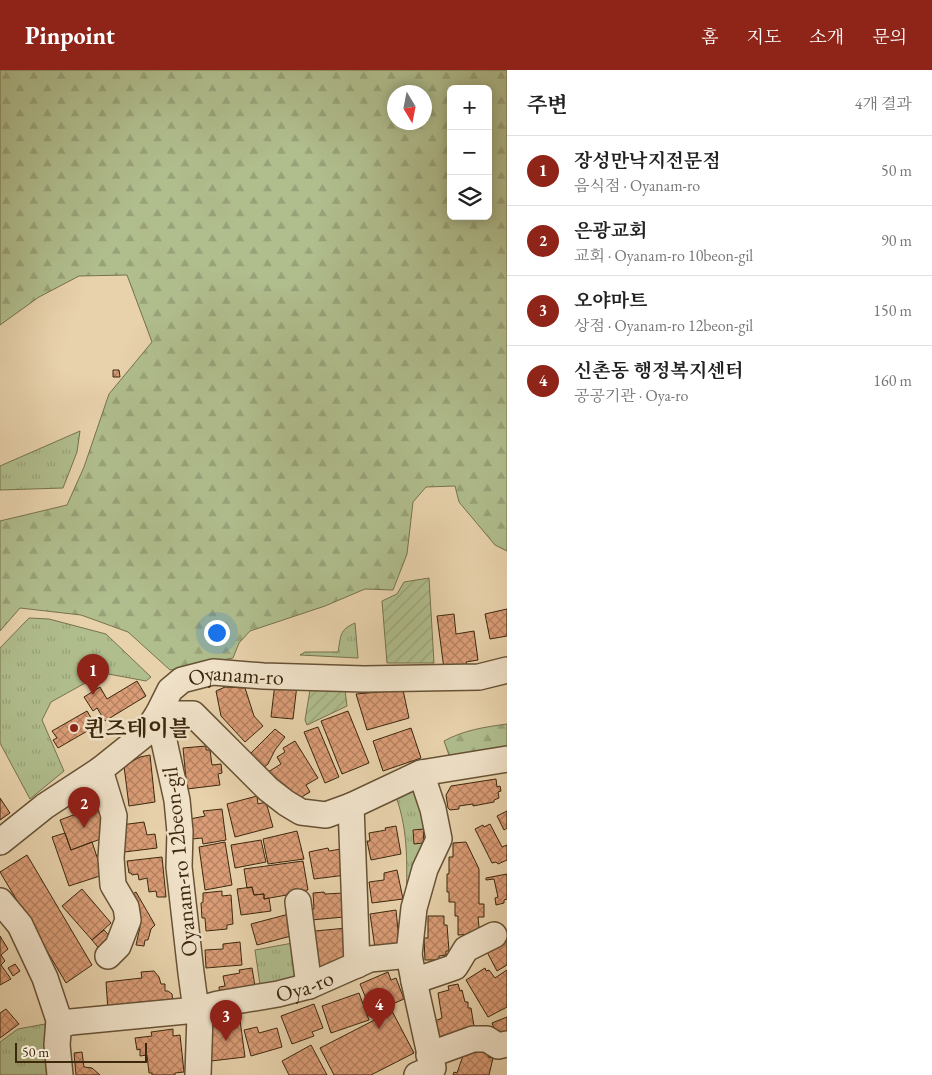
<!DOCTYPE html>
<html lang="ko">
<head>
<meta charset="utf-8">
<style>
	:root { --surface:#fff; --page:#f2f2f2; --text:#222; --muted:#767676; --line:#e0e0e0; --accent:#8f2418 }
	body { margin:0; font-family:"EB Garamond","Noto Serif KR",serif; background:var(--page); color:var(--text) }
	.controls { position:absolute; right:15px; top:15px; display:grid; overflow:hidden; border-radius:8px; box-shadow:0 2px 12px #0003 }
	.controls button { width:45px; height:45px; display:grid; place-items:center; padding:0; border:0; border-bottom:1px solid var(--line); background:var(--surface); color:var(--text); font:25px sans-serif }
	.compass { position:absolute; left:387px; top:15px; width:45px; height:45px; border-radius:50%; background:var(--surface); box-shadow:0 2px 12px #0003; rotate:170deg }
	.scale { position:absolute; left:15px; bottom:12px; width:132px; box-sizing:border-box; padding-left:5px; border:2px solid #3c280d; border-top:0; font-size:14px; line-height:18px; white-space:nowrap; color:#3c280d; -webkit-text-stroke:4px #f0e2c9; paint-order:stroke }
	.you { position:absolute; left:216px; top:562px; width:18px; height:18px; margin:-12px; border:4px solid #fff; border-radius:50%; background:#1a73e8; box-shadow:0 0 0 8px #1a73e833 }
	.badge { display:grid; place-items:center; width:32px; height:32px; border-radius:50%; background:var(--accent); color:#fff; font-size:16px; font-weight:700 }
	.pin { position:absolute; translate:-50% -41px; filter:drop-shadow(0 1px 2px #0008) }
	.pin::after { content:''; position:absolute; top:26px; width:18px; height:15px; background:inherit; clip-path:polygon(0 0,100% 0,50% 100%) }
	.list { margin:0; padding:0; list-style:none }
	h2 { display:flex; justify-content:space-between; align-items:center; height:65px; margin:0; padding:0 20px; font-size:21px }
	h2 small { font-size:16px; font-weight:400; color:var(--muted) }
	.list li { display:grid; grid-template-columns:32px 1fr auto; gap:15px; align-items:center; box-sizing:border-box; height:70px; padding:0 20px; border-top:1px solid var(--line) }
	.list b { display:block; font-size:19px; white-space:nowrap }
	.list p { margin:0; font-size:16px; white-space:nowrap; color:var(--muted) }
	.list em { font-size:16px; font-style:normal; color:var(--muted) }
	.icon { flex:none; width:28px; height:28px; fill:none; stroke:currentColor; stroke-width:2; stroke-linecap:round; stroke-linejoin:round }
	.map { position:relative; flex:none; width:507px; height:1005px; overflow:hidden }
	header { display:flex; align-items:center; gap:30px; box-sizing:border-box; height:70px; padding:0 25px; background:var(--accent); color:#fff }
	header strong { font-size:24px }
	nav { display:flex; gap:28px; margin-inline-start:auto; font-size:18px }
	main { display:flex }
	aside { flex:1; background:var(--surface) }
	.map>svg:first-child { display:block }
	.grass { fill:url(#grass-tufts); stroke:#76724d }
	.forest { fill:url(#forest-firs); stroke:#76724d; fill-rule:evenodd }
	.garden { fill:url(#garden-furrows); stroke:#76724d }
	.building { fill:url(#building-cross-hatch); stroke:#3c280d }
	.lines { fill:none; stroke-linecap:round; stroke-linejoin:round }
	.minor-casing { stroke:#675235; stroke-width:28 }
	.minor { stroke:#f0e2c9; stroke-width:25 }
	.poi-dot { fill:#8f2418; stroke:#f0e2c9; stroke-width:2 }
	.labels { text-anchor:middle; stroke-width:5; stroke-linejoin:round; paint-order:stroke }
	.street-label { font-size:22px; fill:#3c280d; stroke:#f0e2c9 }
	.poi-label { font-size:22px; font-weight:bold; fill:#3c280d; stroke:#f0e2c9; text-anchor:start }
</style>
</head>
<body>
<header>
<strong>Pinpoint</strong>
<nav><a>홈</a><a>지도</a><a>소개</a><a>문의</a></nav>
</header>
<main>
<div class="map">
<svg width="507" height="1005" viewBox="0 0 507 1005">
	<defs>
		<pattern id="grass-tufts" width="24" height="20" patternUnits="userSpaceOnUse" patternTransform="scale(1.25)"><rect width="24" height="20" fill="#b0bd8d"/><path d="M3 7l-1-3M5 7V3M7 7l1-3M15 17l-1-3M17 17v-4M19 17l1-3" fill="none" stroke="#98a278"/></pattern>
		<pattern id="forest-firs" width="22" height="20" patternUnits="userSpaceOnUse" patternTransform="scale(1.25)"><rect width="22" height="20" fill="#b0bd8d"/><path d="M5 1l3.5 6h-7zM16 11l3.5 6h-7z" fill="#98a278"/></pattern>
		<pattern id="garden-furrows" width="10" height="10" patternUnits="userSpaceOnUse" patternTransform="scale(1.25)"><rect width="10" height="10" fill="#b0bd8d"/><path d="M-1 1l2-2M0 10L10 0M9 11l2-2" fill="none" stroke="#98a278"/></pattern>
		<pattern id="building-cross-hatch" width="8" height="8" patternUnits="userSpaceOnUse" patternTransform="scale(1.25)"><rect width="8" height="8" fill="#db9d77"/><path d="M0 0l8 8M0 8l8-8" fill="none" stroke="#b38060"/></pattern>
	</defs>
	<rect width="100%" height="100%" fill="#e8d2ac"/>
	<filter id="stains"><feTurbulence type="fractalNoise" baseFrequency=".004" numOctaves="4"/><feColorMatrix values="0 0 0 0 .2 0 0 0 0 .09 0 0 0 0 .02 0 0 0 .5 -.17"/></filter>
	<radialGradient id="worn" r=".72"><stop offset=".6" stop-color="#630" stop-opacity="0"/><stop offset="1" stop-color="#630" stop-opacity=".3"/></radialGradient>
	<path class="grass" d="M80 361 77 382 63 418 0 420V396Z
		M29 548 49 549 106 564 151 607 146 611 103 603 51 632 42 650 64 701 30 729 0 673V578Z
		M355 553 358 588 300 585 305 582H338C341 566 339 560 355 553Z
		M414 717 433 764 406 836C407 799 409 762 396 727Z
		M298 872 303 912 261 922 255 880Z
		M45 954 50 1005H0V972L18 959Z"/>
	<path class="forest" d="M0 0H507V481L495 475 459 432 455 416 426 417 413 432 407 484 393 520 365 519 325 536 250 561 239 573 233 588 170 600 128 562 81 545 20 538 0 561V451L67 435 84 397 109 324 152 272 127 205 79 206 39 227 0 255ZM451 19H488V146H451ZM394 22H424V52H394Z
		M507 654V679L450 688 444 671C464 660 485 657 507 654Z"/>
	<path class="garden" d="M429 508 434 593H387L382 531 397 524 404 512Z
		M310 620H345L347 636 307 655 305 650Z"/>
	<path class="building" d="M113 300H119L120 307H113Z
		M507 539V566L490 569 485 544Z
		M454 544 456 564 474 561 478 590 466 592 467 596 444 599 437 546Z
		M137 611 146 626 105 651 97 638 93 641 84 627 100 617 107 629Z
		M275 613 297 615 293 649 271 647Z
		M225 617 245 618 254 646 263 656 245 672 221 646 216 621Z
		M403 620 409 648 367 660 356 624Z
		M87 641 96 656 58 678 53 670 57 668 52 661Z
		M348 641 369 693 342 704 321 651Z
		M318 657 339 707 325 713 304 662Z
		M411 658 421 688 383 701 373 671Z
		M275 659 285 667 275 680 268 694 261 700 250 684Z
		M295 671 318 708 306 715 310 722 295 731 284 714 278 718 268 702 281 694 277 687 285 682 283 678Z
		M206 676V680H210L212 695 221 694 222 703 218 704 220 715 187 719 183 678Z
		M150 685 155 732 129 736 124 696 140 687Z
		M496 709 497 717 500 716 501 721 498 722 499 728 494 730V732L473 736V734L459 736V739L450 740 448 738 446 725 451 716Z
		M257 726 258 734 266 732 273 757 235 767 227 734Z
		M0 728 10 743 0 750Z
		M100 735 106 767 71 780 60 750Z
		M222 739 226 770 203 774 202 768 192 769 190 749 205 746 203 741Z
		M507 741V758L504 760 497 746Z
		M144 752 147 765 155 764 157 778 124 782 121 755Z
		M490 754 502 777 507 775V790L498 794 496 792 492 793 475 759 483 755 484 757Z
		M396 756 401 784 371 790 367 771H370L369 763 386 760 385 758Z
		M424 759 423 773 414 774 413 760Z
		M297 761 304 789 268 794 263 769Z
		M65 763 71 780 92 772 103 805 69 816 52 767Z
		M261 770 266 792 235 798 231 775Z
		M225 772 232 815 205 820 199 777Z
		M466 772 479 799V834H484V847H478L479 857 474 864 458 865V846H455V832H449V822H447V804H449V787H453V773Z
		M328 778 329 781 341 779 346 805 314 809 309 782Z
		M27 785 92 895 66 913 0 802Z
		M162 787 166 827H157L156 821 149 822 147 808 139 810 138 804 132 805 131 803H129L127 791Z
		M303 791 308 820 298 821V823L264 829V824L254 825 252 817 247 818 244 799Z
		M397 800 403 829 372 833 369 812 384 810V803Z
		M507 804V829L504 830V833L496 835 495 828 498 827 494 809 486 810V808Z
		M252 817 254 825 264 824V829L269 828 271 841 241 845 237 819Z
		M82 819 111 853 92 870 62 836Z
		M222 821V826L231 825 233 854 227 855V859L206 861 205 848H202L201 833 203 832V823Z
		M136 822 155 855 151 859 148 870H145L144 876 136 875 140 857 124 829Z
		M324 822 325 824 343 823 344 847 311 850 309 840 314 839 313 823Z
		M396 840 399 870 393 876 375 878 370 844Z
		M289 844 295 865 257 875 251 854Z
		M428 846H444V855H447L449 881H446V885L439 886V890H425L424 868H428Z
		M347 858 349 892 318 899 315 861Z
		M104 860 114 871 102 882 92 870Z
		M0 866 8 879 1 885 5 891 1 895 11 909 0 915Z
		M507 870V895L497 901 487 882Z
		M240 872 242 895 206 898 205 880 223 879V874Z
		M15 894 20 901 13 906 8 898Z
		M252 898 256 922 220 927 219 917 225 916 223 906 240 903 239 900Z
		M485 898 486 901 489 900 495 908 507 900V937L488 947 466 910Z
		M154 901 159 907 161 914H165V921H168L172 924 173 932 108 941 106 912 142 908 141 902Z
		M388 902 391 910 396 908 404 929 372 943 360 914Z
		M458 914 460 921 462 920 465 932H468V938H471L474 956 467 958V961L437 967 435 951 442 948 438 923 449 920 448 916Z
		M359 923 369 950 331 963 322 936Z
		M314 934 323 958 312 962 314 966 292 974 281 946Z
		M6 939 19 954 0 968V943Z
		M392 941 414 983 371 1005H334L320 978Z
		M507 947V968L499 971 492 953Z
		M240 950 245 987 211 991 206 955Z
		M257 957 259 963 277 958 282 977 251 986 244 960Z
		M173 959V966L180 965 184 1002 175 1003V1005H152V1003H149L147 985 140 986V979L137 980 135 968 152 966 151 962Z
		M311 975 327 1005H289L282 991Z
		M466 977 489 983 488 987 493 988 489 1005H453L454 1002 457 1003Z
		M82 982 84 997 92 998 100 1005H76L74 983Z"/>
	<g class="lines">
		<g class="minor-casing">
			<g id="minor">
				<path d="M100 700 114 746 111 788 113 815 126 837 128 850 118 876 108 886"/>
				<path d="M351 736 357 895"/>
				<path id="s1" d="M0 772 45 736 100 700 145 664 158 644 170 620 182 610 213 602 263 606 364 609 479 607 507 600"/>
				<path d="M0 831 20 855 45 908 59 950 57 975 60 1005"/>
				<path d="M298 832 309 916"/>
				<path d="M414 911 455 897 466 879 494 865"/>
				<path id="s2" d="M59 955 71 952 196 940 218 934 278 924 309 916 370 889 409 885"/>
				<path d="M429 985 473 969H487L498 976 507 974"/>
				<path d="M198 1005 200 945 196 940 191 903 179 797 180 762 177 730 158 644H193L268 719 286 733 301 742 326 745 351 736 421 703 507 689"/>
				<path d="M417 1005 433 998 414 911 409 885 414 838 425 799 439 769 433 739 421 703"/>
			</g>
		</g>
		<use href="#minor" class="minor"/>
	</g>
	<circle class="poi-dot" cx="74" cy="658" r="5"/>
	<g class="labels">
		<g class="street-label">
			<text dy="8" stroke="none"><textPath href="#s1" startOffset="302">Oyanam-ro</textPath></text>
			<text transform="translate(179 792) rotate(-96)" y="8">Oyanam-ro 12beon-gil</text>
			<text dy="8" stroke="none"><textPath href="#s2" startOffset="249">Oya-ro</textPath></text>
		</g>
		<g class="poi-label">
			<text x="84" y="666">퀸즈테이블</text>
		</g>
	</g>
	<rect width="100%" height="100%" filter="url(#stains)"/>
	<rect width="100%" height="100%" fill="url(#worn)"/>
</svg>
<div class="controls">
<button>+</button>
<button>−</button>
<button><svg class="icon" aria-label="layers" viewBox="0 0 24 24"><path d="M12 4l9 5-9 5-9-5zM3 14l9 5 9-5"/></svg></button>
</div>
<svg class="compass" viewBox="-18 -18 36 36"><path d="M0-13l5 13h-10z" fill="#e53935"/><path d="M0 13l5-13h-10z" fill="#767676"/></svg>
<div class="scale">50 m</div>
<div class="you"></div>
<div class="pin badge" style="left:93px;top:625px">1</div>
<div class="pin badge" style="left:84px;top:758px">2</div>
<div class="pin badge" style="left:226px;top:971px">3</div>
<div class="pin badge" style="left:379px;top:959px">4</div>
</div>
<aside>
<h2>주변<small>4개 결과</small></h2>
<ul class="list">
<li><span class="badge">1</span><div><b>장성만낙지전문점</b><p>음식점 · Oyanam-ro</p></div><em>50 m</em></li>
<li><span class="badge">2</span><div><b>은광교회</b><p>교회 · Oyanam-ro 10beon-gil</p></div><em>90 m</em></li>
<li><span class="badge">3</span><div><b>오야마트</b><p>상점 · Oyanam-ro 12beon-gil</p></div><em>150 m</em></li>
<li><span class="badge">4</span><div><b>신촌동 행정복지센터</b><p>공공기관 · Oya-ro</p></div><em>160 m</em></li>
</ul>
</aside>
</main>
</body>
</html>
